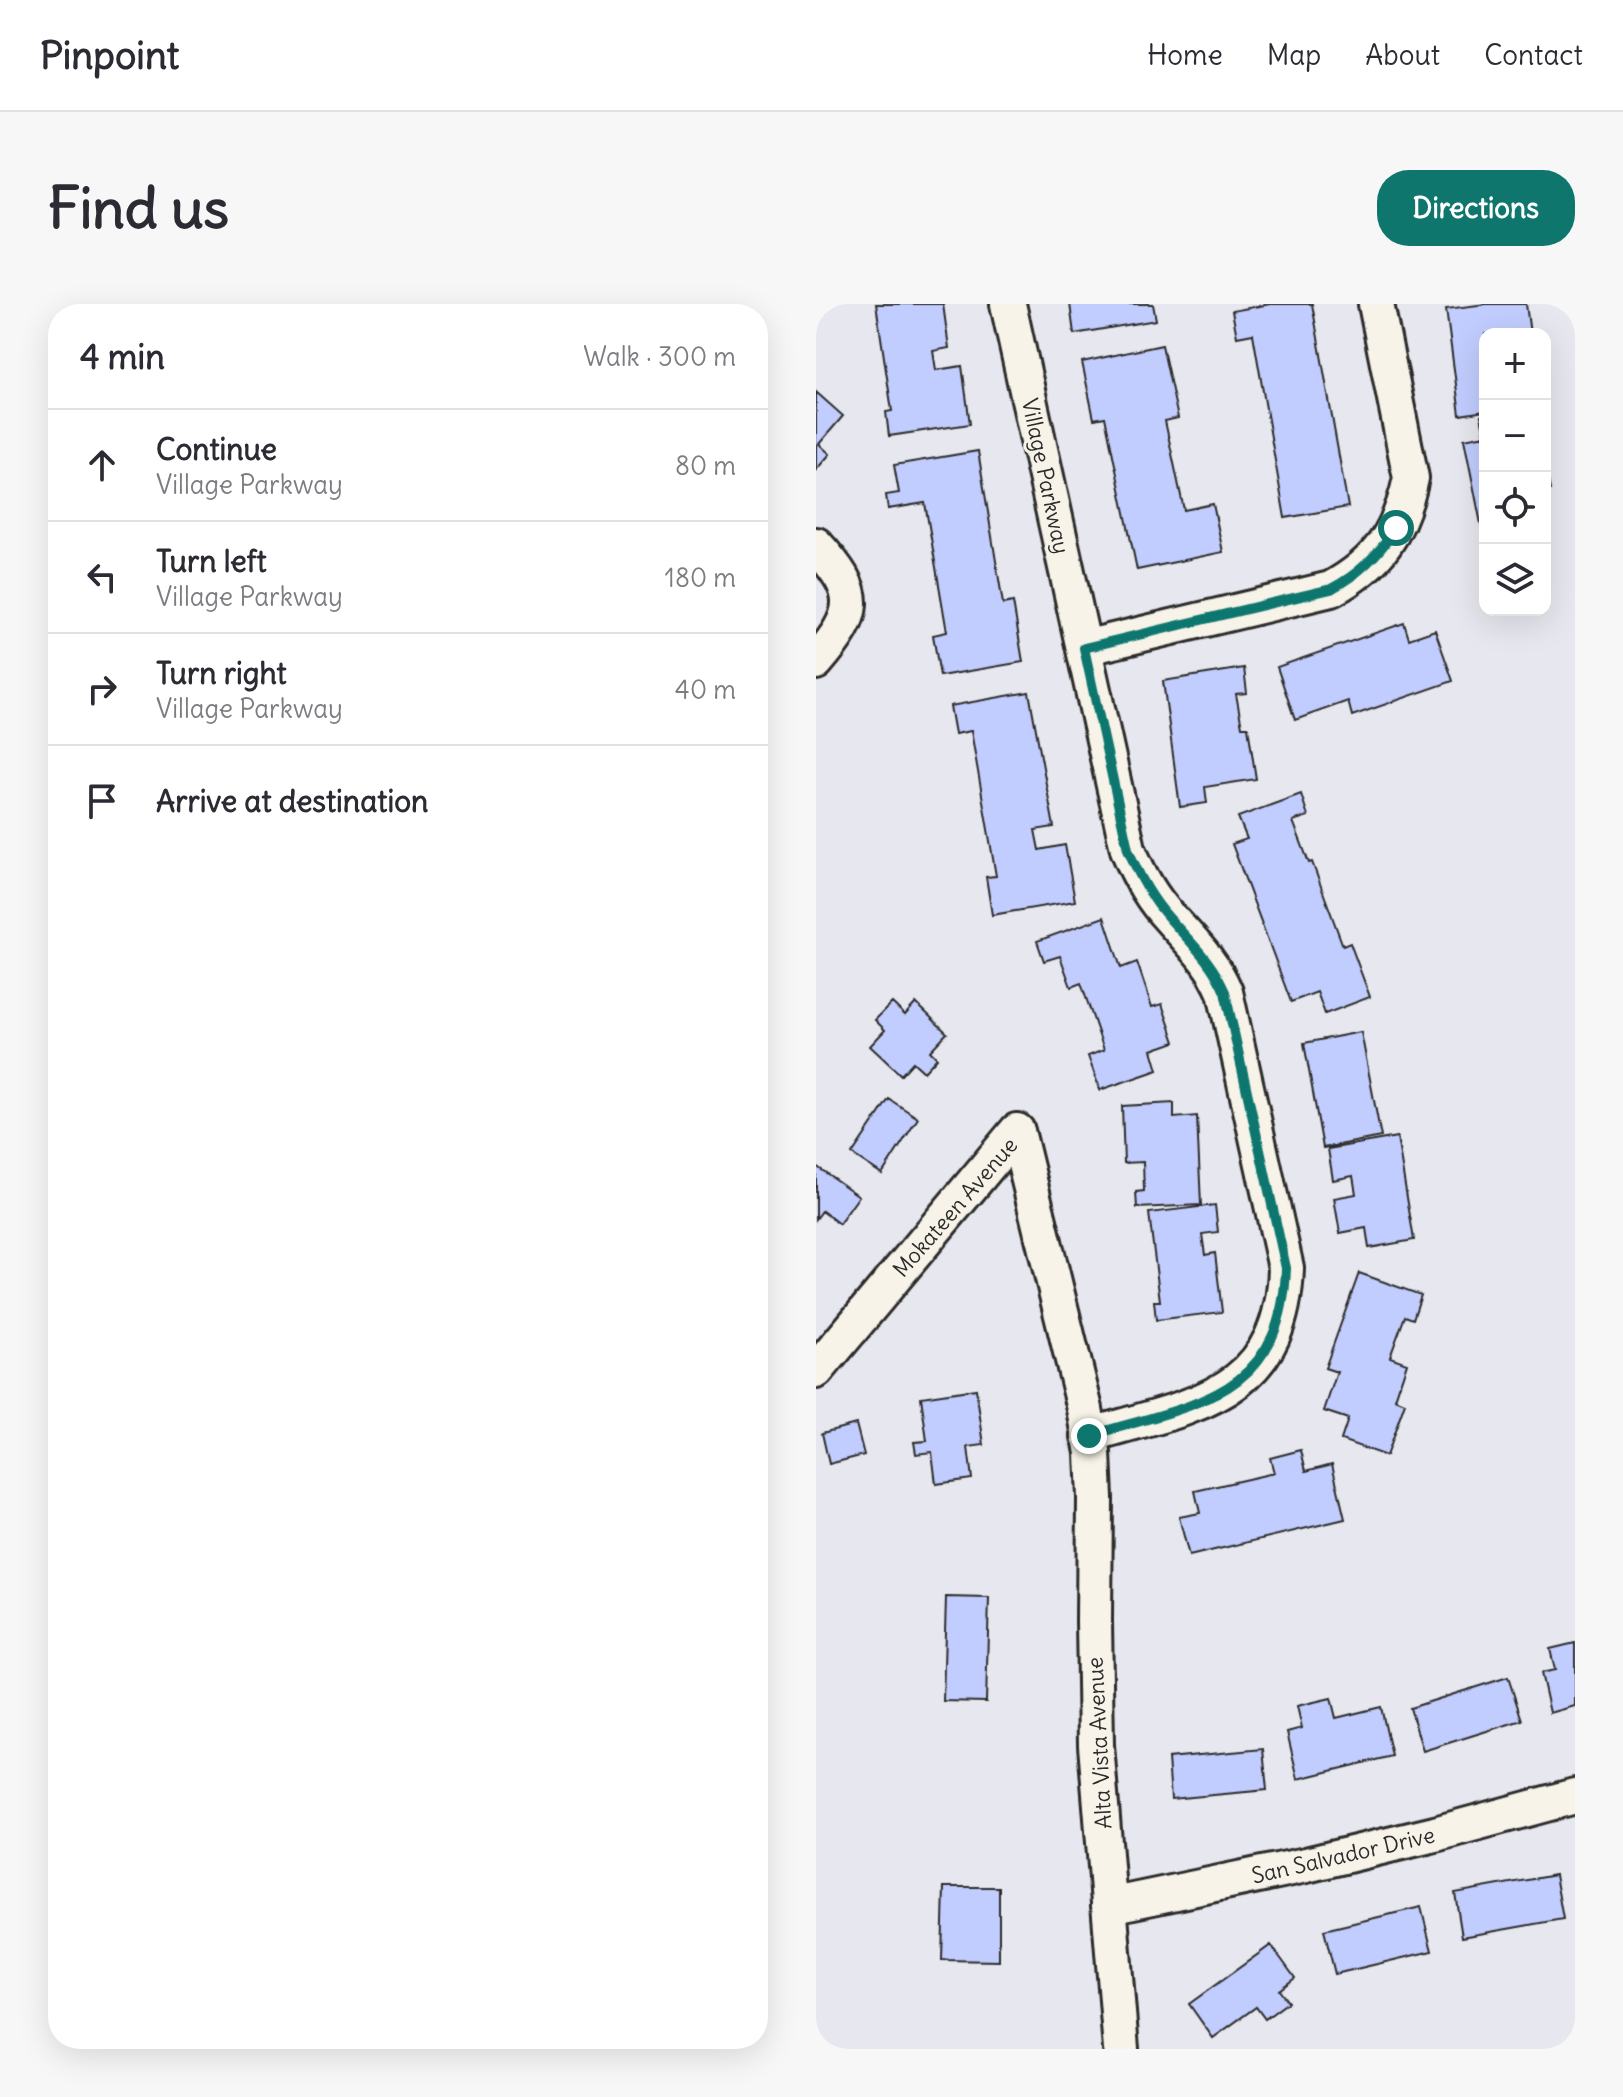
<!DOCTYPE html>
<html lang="en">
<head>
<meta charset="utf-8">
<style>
	:root { --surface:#fff; --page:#f7f7f7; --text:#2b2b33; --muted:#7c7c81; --line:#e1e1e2; --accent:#0f766e }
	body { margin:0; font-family:Delius,sans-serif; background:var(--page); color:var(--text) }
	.controls { position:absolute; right:24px; top:24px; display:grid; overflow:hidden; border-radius:16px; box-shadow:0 8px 32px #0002 }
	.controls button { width:72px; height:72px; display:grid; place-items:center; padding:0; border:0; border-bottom:2px solid var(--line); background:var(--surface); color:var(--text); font:40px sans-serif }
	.stop { position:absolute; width:24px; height:24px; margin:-18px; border:6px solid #0f766e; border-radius:50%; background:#fff }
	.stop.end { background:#0f766e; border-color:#fff; box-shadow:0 2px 8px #0008 }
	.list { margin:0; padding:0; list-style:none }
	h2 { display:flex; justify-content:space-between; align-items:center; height:104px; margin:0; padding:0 32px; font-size:34px }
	h2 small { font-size:26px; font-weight:400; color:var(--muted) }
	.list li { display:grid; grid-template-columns:52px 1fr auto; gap:24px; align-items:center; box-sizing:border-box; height:112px; padding:0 32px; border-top:2px solid var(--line) }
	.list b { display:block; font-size:30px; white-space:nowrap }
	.list p { margin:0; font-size:26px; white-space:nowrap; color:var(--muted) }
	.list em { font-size:26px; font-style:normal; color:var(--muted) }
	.icon { flex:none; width:44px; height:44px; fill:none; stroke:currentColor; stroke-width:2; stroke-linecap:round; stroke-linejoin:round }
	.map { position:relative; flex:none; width:759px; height:1745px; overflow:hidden; border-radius:32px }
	header { display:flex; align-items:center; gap:48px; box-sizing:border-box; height:112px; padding:0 40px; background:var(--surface); border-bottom:2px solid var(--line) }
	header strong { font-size:38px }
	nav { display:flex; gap:44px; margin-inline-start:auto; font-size:28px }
	.intro { display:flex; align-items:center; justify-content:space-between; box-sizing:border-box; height:192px; padding:0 48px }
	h1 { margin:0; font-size:56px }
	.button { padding:20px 36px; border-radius:32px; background:var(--accent); color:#fff; font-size:28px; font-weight:700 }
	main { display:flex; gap:48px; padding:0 48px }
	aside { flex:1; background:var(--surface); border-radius:32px; box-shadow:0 8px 32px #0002 }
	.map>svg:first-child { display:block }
	.building { fill:#c1cdfe; stroke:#2b2b2b; stroke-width:2 }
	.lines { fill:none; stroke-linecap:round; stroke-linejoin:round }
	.street-casing { stroke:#2b2b2b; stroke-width:40 }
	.street { stroke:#f7f3e8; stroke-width:34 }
	.route { stroke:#0f766e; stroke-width:10 }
	.labels { text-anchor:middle; stroke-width:6; stroke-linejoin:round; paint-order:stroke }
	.street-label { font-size:22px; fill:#2b2b2b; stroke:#f7f3e8 }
</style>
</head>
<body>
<header>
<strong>Pinpoint</strong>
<nav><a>Home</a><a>Map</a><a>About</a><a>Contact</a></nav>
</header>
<div class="intro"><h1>Find us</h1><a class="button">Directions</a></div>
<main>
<aside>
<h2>4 min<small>Walk · 300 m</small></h2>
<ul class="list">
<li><svg class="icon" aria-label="ahead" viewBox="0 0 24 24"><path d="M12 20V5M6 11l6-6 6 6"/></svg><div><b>Continue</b><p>Village Parkway</p></div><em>80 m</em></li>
<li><svg class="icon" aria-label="left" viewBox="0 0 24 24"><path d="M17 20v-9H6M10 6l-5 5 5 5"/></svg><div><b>Turn left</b><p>Village Parkway</p></div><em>180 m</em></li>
<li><svg class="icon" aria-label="right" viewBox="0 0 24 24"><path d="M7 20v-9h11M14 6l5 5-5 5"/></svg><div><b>Turn right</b><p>Village Parkway</p></div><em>40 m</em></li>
<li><svg class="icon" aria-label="arrive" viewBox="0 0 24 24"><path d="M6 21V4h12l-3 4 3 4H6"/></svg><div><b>Arrive at destination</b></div></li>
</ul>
</aside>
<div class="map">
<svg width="759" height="1745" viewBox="0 0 759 1745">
	<rect width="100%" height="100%" fill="#e7e8ef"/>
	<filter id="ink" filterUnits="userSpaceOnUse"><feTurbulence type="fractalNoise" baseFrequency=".0125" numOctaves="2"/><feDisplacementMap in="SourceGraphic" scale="16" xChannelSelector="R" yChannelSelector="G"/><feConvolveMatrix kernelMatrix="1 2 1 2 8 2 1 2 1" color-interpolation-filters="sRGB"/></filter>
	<g filter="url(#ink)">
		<path class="building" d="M60 0H127L133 44 117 47 120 66 146 62 154 120 73 132 70 108 76 107Z
			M254 0H337L340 16 258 30Z
			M454 0H496L532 203 469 214 437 30 421 33 416 7Z
			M670 0H710L714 30H669V107L644 111 630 5Z
			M346 41 362 114 349 117 368 206 397 200 407 248 321 266 289 113 278 115 266 58Z
			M0 88 27 112 3 140 14 150 0 166Z
			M669 111V219L665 220 648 135 669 131 665 112Z
			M162 147 187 300 197 298 207 358 124 372 117 331 131 328 109 199 72 205 70 191 83 189 78 161Z
			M730 165 734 186 729 187V166Z
			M588 319 593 335 619 326 637 377 536 412 532 397 479 416 461 363Z
			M428 364 431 389 420 390 426 423H432L440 475 389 483 391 499 364 503 347 377Z
			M213 388 238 523 219 526 223 546 249 541 259 597 176 611 170 573 180 572 155 427 139 430 134 402Z
			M485 490 492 512 477 517 493 559 496 558 527 642 534 639 554 693 509 710 501 688 475 698 416 540 431 535 422 513Z
			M288 613 305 664 321 658 336 703 346 700 359 738 336 746 342 766 284 786 272 752 288 746 265 679 255 683 244 652 228 657 221 637Z
			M76 699 89 711 100 699 131 729 114 747 121 754 108 768 97 758 85 771 54 742 69 726 59 716Z
			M545 728 565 833 507 844 488 739Z
			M73 795 102 814 66 870 36 850Z
			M358 799V814L381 812 385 901 321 904 320 888 328 887 327 858 308 859 306 802Z
			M581 833 598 936 553 944 550 924 524 929 518 894 540 890 537 872 517 876 512 845Z
			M0 862 43 892 23 920 6 907 0 915Z
			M399 901 402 928 386 930 389 951 399 949 406 1008 340 1016 338 997H344L333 909Z
			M543 969 605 991 597 1015 589 1012 574 1053 591 1059 579 1095 589 1099 570 1152 525 1136 532 1115 508 1107 521 1068 509 1064Z
			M160 1085 168 1141 152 1143 156 1175 120 1180 116 1148 100 1150 98 1138 111 1137 105 1093Z
			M40 1120 48 1151 13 1160 6 1129Z
			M485 1146 490 1167 516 1160 529 1215 373 1252 363 1213 384 1209 379 1187 458 1169 454 1154Z
			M130 1293 173 1294 170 1398 127 1397Z
			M759 1339V1402L734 1409 725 1369 739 1366 734 1345Z
			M692 1373 706 1416 607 1447 594 1404Z
			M515 1394 520 1414 565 1403 576 1452 482 1475 471 1428 486 1424 481 1402Z
			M447 1445 451 1486 355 1495 352 1454Z
			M739 1571 747 1615 646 1633 639 1589Z
			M128 1583H183V1657L126 1656Z
			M605 1603 616 1647 519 1670 508 1626Z
			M455 1641 479 1674 463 1686 472 1698 449 1715 440 1703 397 1734 373 1700Z"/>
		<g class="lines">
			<g class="street-casing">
				<path id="street" d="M192 0 312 545C322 570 335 594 354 614 376 639 396 657 409 688L470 964C466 1094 376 1101 273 1132
					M0 241C45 290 43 308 0 358
					M268 344 515 285C563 259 584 227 595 174L560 0
					M201 827 269 1105 277 1149 279 1194 278 1317 280 1441 305 1745
					M0 1067 201 827
					M293 1602 490 1561 619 1530 759 1492"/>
			</g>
			<use href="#street" class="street"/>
		</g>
	</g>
	<g class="lines" filter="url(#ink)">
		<path class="route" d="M273 1132C376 1100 466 1095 470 964L409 688C395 656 376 640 353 614 335 594 322 570 312 545L268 344 515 285C543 270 562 251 580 224"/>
	</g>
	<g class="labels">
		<g class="street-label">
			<text transform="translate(230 172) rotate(78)" y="8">Village Parkway</text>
			<text transform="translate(139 903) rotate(-49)" y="8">Mokateen Avenue</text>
			<text transform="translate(283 1439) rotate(-93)" y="8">Alta Vista Avenue</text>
			<text transform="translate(527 1551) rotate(-13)" y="8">San Salvador Drive</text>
		</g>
	</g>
</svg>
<div class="controls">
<button>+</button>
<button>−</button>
<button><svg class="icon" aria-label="locate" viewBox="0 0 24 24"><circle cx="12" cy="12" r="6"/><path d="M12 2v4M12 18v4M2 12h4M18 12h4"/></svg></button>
<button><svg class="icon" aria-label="layers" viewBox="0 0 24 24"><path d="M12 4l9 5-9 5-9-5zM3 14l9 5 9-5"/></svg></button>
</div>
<div class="stop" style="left:580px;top:224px"></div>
<div class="stop end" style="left:273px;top:1132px"></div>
</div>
</main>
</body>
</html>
